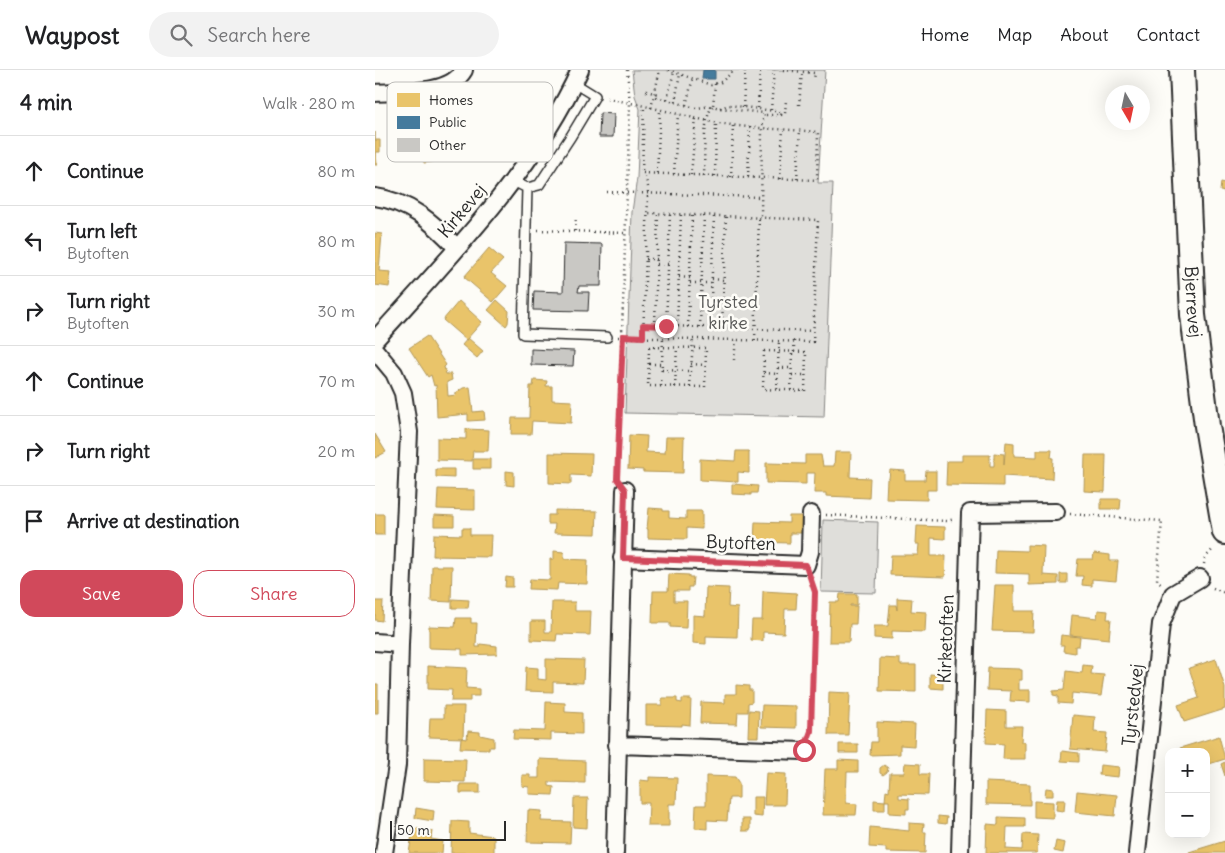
<!DOCTYPE html>
<html lang="en">
<head>
<meta charset="utf-8">
<style>
	:root { --surface:#fff; --page:#f2f2f2; --text:#202124; --muted:#757577; --line:#e0e0e0; --accent:#d1495b }
	body { margin:0; font-family:Delius,sans-serif; background:var(--page); color:var(--text) }
	.controls { position:absolute; right:15px; bottom:15px; display:grid; overflow:hidden; border-radius:10px; box-shadow:0 5px 20px #0002 }
	.controls button { width:45px; height:45px; display:grid; place-items:center; padding:0; border:0; border-bottom:1px solid var(--line); background:var(--surface); color:var(--text); font:25px sans-serif }
	.compass { position:absolute; left:730px; top:15px; width:45px; height:45px; border-radius:50%; background:var(--surface); box-shadow:0 5px 20px #0002; rotate:171deg }
	.scale { position:absolute; left:15px; bottom:12px; width:116px; box-sizing:border-box; padding-left:5px; border:2px solid #2b2b2b; border-top:0; font-size:14px; line-height:18px; white-space:nowrap; color:#2b2b2b; -webkit-text-stroke:4px #fdfcf7; paint-order:stroke }
	.stop { position:absolute; width:15px; height:15px; margin:-11px; border:4px solid #d1495b; border-radius:50%; background:#fff }
	.stop.end { background:#d1495b; border-color:#fff; box-shadow:0 1px 5px #0008 }
	.list { margin:0; padding:0; list-style:none }
	h2 { display:flex; justify-content:space-between; align-items:center; height:65px; margin:0; padding:0 20px; font-size:21px }
	h2 small { font-size:16px; font-weight:400; color:var(--muted) }
	.list li { display:grid; grid-template-columns:32px 1fr auto; gap:15px; align-items:center; box-sizing:border-box; height:70px; padding:0 20px; border-top:1px solid var(--line) }
	.list b { display:block; font-size:19px; white-space:nowrap }
	.list p { margin:0; font-size:16px; white-space:nowrap; color:var(--muted) }
	.list em { font-size:16px; font-style:normal; color:var(--muted) }
	.actions { display:flex; gap:10px; padding:15px 20px }
	.actions a { flex:1; padding:11px 0; border:1px solid var(--accent); border-radius:15px; text-align:center; font-size:18px; color:var(--accent) }
	.actions .main { background:var(--accent); color:#fff }
	.icon { flex:none; width:28px; height:28px; fill:none; stroke:currentColor; stroke-width:2; stroke-linecap:round; stroke-linejoin:round }
	.map { position:relative; flex:none; width:850px; height:783px; overflow:hidden }
	header { display:flex; align-items:center; gap:30px; box-sizing:border-box; height:70px; padding:0 25px; background:var(--surface); border-bottom:1px solid var(--line) }
	header strong { font-size:24px }
	nav { display:flex; gap:28px; margin-inline-start:auto; font-size:18px }
	.search { width:350px; height:45px; background:var(--page); display:flex; align-items:center; gap:12px; box-sizing:border-box; padding:0 18px; border-radius:28px; color:var(--muted); font-size:19px }
	main { display:flex }
	aside { flex:1; background:var(--surface) }
	.map>svg:first-child { display:block }
	.green { fill:#dfdeda; stroke:#858482 }
	.homes { fill:#e9c46a; stroke:#b09657 }
	.public { fill:#457b9d; stroke:#3d637b }
	.building { fill:#c9c8c4; stroke:#2b2b2b }
	.lines { fill:none; stroke-linecap:round; stroke-linejoin:round }
	.lane-casing { stroke:#2b2b2b; stroke-width:12 }
	.street-casing { stroke:#2b2b2b; stroke-width:20 }
	.secondary-casing { stroke:#2b2b2b; stroke-width:28 }
	.path { stroke:#2b2b2b; stroke-width:2.5; stroke-dasharray:1 4; stroke-linecap:butt }
	.lane { stroke:#fdfcf7; stroke-width:9 }
	.street { stroke:#fdfcf7; stroke-width:16 }
	.secondary { stroke:#fdfcf7; stroke-width:24 }
	.route { stroke:#d1495b; stroke-width:6 }
	.labels { text-anchor:middle; stroke-width:5; stroke-linejoin:round; paint-order:stroke }
	.street-label { font-size:18px; fill:#2b2b2b; stroke:#fdfcf7 }
	.park-label { font-size:18px; fill:#585857; stroke:#fdfcf7 }
	.key { fill:#fdfcf7; stroke:#bebdba; stroke-width:1 }
	.key-label { font-size:14px; fill:#2b2b2b }
</style>
</head>
<body>
<header>
<strong>Waypost</strong>
<div class="search"><svg class="icon" aria-label="search" viewBox="0 0 24 24"><circle cx="10" cy="10" r="6"/><path d="M15 15l6 6"/></svg>Search here</div>
<nav><a>Home</a><a>Map</a><a>About</a><a>Contact</a></nav>
</header>
<main>
<aside>
<h2>4 min<small>Walk · 280 m</small></h2>
<ul class="list">
<li><svg class="icon" aria-label="ahead" viewBox="0 0 24 24"><path d="M12 20V5M6 11l6-6 6 6"/></svg><div><b>Continue</b></div><em>80 m</em></li>
<li><svg class="icon" aria-label="left" viewBox="0 0 24 24"><path d="M17 20v-9H6M10 6l-5 5 5 5"/></svg><div><b>Turn left</b><p>Bytoften</p></div><em>80 m</em></li>
<li><svg class="icon" aria-label="right" viewBox="0 0 24 24"><path d="M7 20v-9h11M14 6l5 5-5 5"/></svg><div><b>Turn right</b><p>Bytoften</p></div><em>30 m</em></li>
<li><svg class="icon" aria-label="ahead" viewBox="0 0 24 24"><path d="M12 20V5M6 11l6-6 6 6"/></svg><div><b>Continue</b></div><em>70 m</em></li>
<li><svg class="icon" aria-label="right" viewBox="0 0 24 24"><path d="M7 20v-9h11M14 6l5 5-5 5"/></svg><div><b>Turn right</b></div><em>20 m</em></li>
<li><svg class="icon" aria-label="arrive" viewBox="0 0 24 24"><path d="M6 21V4h12l-3 4 3 4H6"/></svg><div><b>Arrive at destination</b></div></li>
</ul>
<div class="actions"><a class="main">Save</a><a>Share</a></div>
</aside>
<div class="map">
<svg width="850" height="783" viewBox="0 0 850 783">
	<rect width="100%" height="100%" fill="#fdfcf7"/>
	<filter id="ink" filterUnits="userSpaceOnUse"><feTurbulence type="fractalNoise" baseFrequency=".02" numOctaves="2"/><feDisplacementMap in="SourceGraphic" scale="10" xChannelSelector="R" yChannelSelector="G"/><feConvolveMatrix kernelMatrix="1 2 1 2 8 2 1 2 1" color-interpolation-filters="sRGB"/></filter>
	<g filter="url(#ink)">
		<path class="green" d="M257 0H450L443 113H458L449 347 250 343 257 142 262 108 265 39 260 26Z
			M448 450 503 452 501 523 446 522Z"/>
		<path class="homes" d="M59 32 64 61 69 60 71 76 67 77 69 90 49 93 40 35Z
			M0 62V70H5V82H1L2 95H0Z
			M846 112 850 113V122L845 121Z
			M0 163 7 164 4 201 16 202 14 217 0 215Z
			M114 178 128 190 116 203 132 216 118 232 89 207Z
			M122 230 134 241 133 253 131 256 113 240Z
			M84 231 107 252 91 270 68 250Z
			M52 266 71 295 69 297 71 304H76L77 310 72 312 73 326 81 325V323L88 318 95 317 98 342 109 341 110 350 93 351V344L62 347 61 315 59 316 56 305 53 307 34 278Z
			M93 268 108 281 102 288 87 275Z
			M159 310 172 311 171 316H177V330L197 331 196 353 157 351 156 364H136L137 348H154L155 316H158Z
			M91 359 114 360 113 381H98L97 391 62 390V368L91 369Z
			M0 364 11 382 0 388Z
			M254 365 272 366 271 382 290 383 291 367H309L308 403 268 402V400L253 399Z
			M631 372 639 373V386L662 387V380H677L676 388H678L677 409 628 406V416L571 415 572 391H587V385H615V396H619V383L629 384V395Z
			M361 381H374V403L363 402V412L325 410V389L360 391Z
			M460 382H476L475 407 495 408 494 428 451 426V423H439L440 403H431V414L391 413V393L430 394V385H446L448 396H459Z
			M174 383 217 384 216 406 196 405V414L174 413Z
			M710 385H731L730 422 709 421Z
			M98 389H115V399H98Z
			M61 399H79V408L61 407Z
			M515 400 530 401V410H550L551 401H561V420H552V430L511 429 512 409H514Z
			M131 401 139 402V416L131 415Z
			M357 414 383 416 382 423H376V425L357 424Z
			M63 419 100 420V440L62 439Z
			M726 429H746L745 439H726Z
			M274 438 288 439V441H294V448L311 449V441H327V459L312 458V469L273 468V459H272Z
			M180 440 222 441 221 464 179 463 180 454H173V445H180Z
			M0 444H9V465H0Z
			M59 445 79 446V456H59Z
			M414 446H427V463H415V473L379 472 380 452 414 453Z
			M542 456 570 457V469L556 468V486H571L570 507 515 505 516 485H543L544 474H541Z
			M87 458H95V465H116L115 487 58 486 59 464 87 465Z
			M652 475 669 476 668 505 683 506V514L654 515V504L620 503 621 480 652 481Z
			M179 481 189 482V489L213 490 212 514 183 513 182 520 154 519 155 509 175 510V489H179Z
			M719 483 735 485V491H743L741 511 717 509V516L707 515 708 506H701L703 489H718Z
			M57 496H77L76 532 56 531Z
			M294 504 314 505V507H318L317 517H313V521H299V531H312L311 558 295 557V553H277L278 521H293Z
			M685 504H692V513H685Z
			M131 507 138 508V517H130Z
			M620 515H639V541H659L658 562 617 561Z
			M331 517 354 518 353 537 363 538 362 567 331 566V574L318 573V545L330 546Z
			M388 521 422 523 421 539H410L409 563 388 562V571L376 570 377 550H387Z
			M465 524H482V535H475V536H482L481 554H475L474 572H454L455 532H464Z
			M522 528 537 529 536 541 551 542 550 562 517 561V569L499 568V556H513L515 535H521L522 540Z
			M77 529 94 530 93 538H77Z
			M0 531H8L7 551 0 550Z
			M177 532H200V541H216L215 565 182 564 181 571 156 570V551H170V562H176Z
			M723 540 733 541 732 549H736L734 569 695 565 697 545 722 548Z
			M81 548H96V553H102L101 577H105V574L122 576V584L87 585V579L54 578V556L80 557Z
			M686 565 705 567 704 576H700V583L688 581 689 575H685Z
			M505 588 525 589V595H541V622L504 621Z
			M171 589 209 590 208 613 178 612V622L150 621 151 597 163 598V609L171 610Z
			M841 589 850 618V639L809 652 803 635 824 628 814 598Z
			M708 595 717 596 716 604 729 605 726 626 697 623 696 634 683 633V626L678 625V621L689 620 691 601 707 603Z
			M53 596 92 598 91 618 104 619V626H95V631H76L77 620 53 619Z
			M613 598 645 599V600H647V610H644V620H655V632L635 631 636 621 612 620Z
			M555 604 568 605V619L555 618Z
			M0 614H3V643H0Z
			M361 615 374 616V620H377V632L373 633V642H363L362 654 325 653 326 632 350 633V624H361Z
			M454 622 475 623 473 665H453Z
			M287 628H302V632L307 633V629H316L315 655 307 654V656L271 655V635H287Z
			M171 632 190 633V642L207 643V664L176 663V670L138 669 139 660 170 661Z
			M387 635 421 636V658L386 657Z
			M69 636H89L88 668 54 667 55 648H69Z
			M374 640 384 641 383 667H373Z
			M612 640 631 641V656H647L646 672H650V689H628L629 674 611 673Z
			M698 645 720 647 719 662 732 663 730 682 695 679Z
			M502 652 540 654 539 676 525 675V684L495 685 496 672H502Z
			M93 661 105 662V665L119 668V677H114V679L85 678 86 668 92 669Z
			M844 666 850 689 831 695V682H806L805 678Z
			M464 674H483V683H464Z
			M687 681 704 683V692L686 691Z
			M49 688 91 689 90 712 49 711Z
			M164 689 210 691V713L174 712V716L179 717 178 725 154 724V717L147 716V705H155V708H164Z
			M463 690 483 691V702H472L471 733 482 734 481 745H448L450 699H463Z
			M850 692V706L846 694Z
			M530 693 545 694V704H554L553 725 524 724V728L534 729V739H531V744L514 743V731H510L511 720 514 721 515 703H529Z
			M509 695 513 698 512 702 508 705 505 703V698Z
			M725 695 744 697 743 707 724 705Z
			M391 703 411 704 410 735H389Z
			M331 706 360 707 364 713V728H354L352 751 332 750V759L320 758 321 735H331Z
			M274 707 302 708 301 734H294V756H273L274 733H265V710L274 711Z
			M611 712 655 714V735L611 734Z
			M85 714H105V723H85Z
			M671 718 678 719V726H670Z
			M702 721 742 725 740 746 700 742Z
			M378 727H388L387 747 378 746Z
			M199 728H213L212 758 198 757Z
			M499 730 510 731V740H499Z
			M682 730H690L689 741 681 740Z
			M659 731 678 732V748L659 747Z
			M41 738 59 741 58 751 40 748Z
			M153 740 167 741 166 751 196 752 195 773 152 772Z
			M563 746 572 747 571 754 563 753Z
			M623 747 650 748V757H632L631 779 647 780 648 764 663 765 662 783H611L612 754 623 755Z
			M367 749H375V761H367Z
			M77 751 94 752V763L119 766V783H76Z
			M534 753 549 754 548 762H551L550 783 511 782V778L494 777 495 757 534 761Z
			M38 758 57 761 56 769 68 771 67 783H34Z
			M681 771 690 773 688 783 679 781Z
			M850 771V783H814V782Z"/>
		<path class="public" d="M328 0H340V9H327Z"/>
		<path class="building" d="M225 43 239 44 238 67H224Z
			M189 173 227 174 226 216H204L203 222H214L213 241 158 240 159 221 188 222Z
			M156 279 199 281 198 296 156 295Z"/>
		<g class="lines">
			<g class="lane-casing">
				<path id="lane" d="M138 111 152 118 164 115 196 66 220 26 199 13
					M152 118 148 264 232 267"/>
			</g>
			<g class="street-casing">
				<path id="street" d="M0 23C26 21 74 26 89 0
					M0 127C34 131 60 154 82 178
					M0 270C75 186 157 104 205 0
					M0 280 19 303 28 323 34 362 25 574 22 695 9 783
					M247 488 431 495 435 482 436 444
					M0 572 25 574
					M242 675 429 681
					M240 783 250 420
					M585 783 595 443 681 442
					M762 783 786 554 798 524 825 508"/>
			</g>
			<g class="secondary-casing">
				<g id="secondary">
					<path id="s1" d="M807 0 818 245 832 356 850 462"/>
				</g>
			</g>
			<path class="path" d="M252 0 255 33C287 39 318 49 350 54 380 59 412 59 443 62L442 110 267 103 269 36
				M293 0 336 15 346 12 360 0
				M408 0 440 3 439 9
				M340 14 338 36 344 38 389 43 387 57 386 148
				M271 21 283 24 282 27 321 38 338 36
				M232 28 255 33 242 406
				M292 29 299 2
				M300 32 305 4
				M311 35 318 8
				M424 35 427 2
				M368 37 370 0
				M276 38 285 0
				M345 38 354 35 407 42 406 45H388
				M383 38 385 0
				M396 40 399 0
				M406 45 410 44 411 30
				M282 103 285 40
				M299 104 303 44
				M316 105 321 48
				M329 106C330 89 327 47 338 36
				M340 106 341 52
				M356 107 358 55
				M373 107 375 56
				M405 109 408 59
				M422 109 425 60
				M232 122 386 127
				M163 160 251 163
				M200 161 201 148
				M271 189H282
				M282 194H293
				M304 207 315 208
				M337 209 349 210
				M315 213H337
				M268 255 438 261
				M280 256 283 143
				M291 256 295 144
				M302 256 306 144
				M313 257 317 144
				M325 257 329 145
				M335 258 339 146
				M347 258 351 146
				M243 267 438 272 443 150 272 143
				M268 267 273 128V117L269 103
				M380 270 384 147
				M274 277 331 278 330 317 273 316Z
				M389 281 431 282 430 321 388 319Z
				M419 282V271
				M359 290 361 270
				M274 294H287
				M316 294 331 295
				M403 298H417
				M287 300 315 301
				M389 303 403 304
				M417 305H431
				M286 316 288 268
				M300 317 302 277
				M315 317 318 269
				M402 319 404 271
				M416 320 417 282
				M695 444 787 451 782 510 788 515
				M451 445 572 451 580 449
				M829 494 830 488 839 478
				M838 518 850 523
				M434 667 436 661 440 522 435 508"/>
			<use href="#lane" class="lane"/>
			<use href="#street" class="street"/>
			<use href="#secondary" class="secondary"/>
		</g>
	</g>
	<g class="lines" filter="url(#ink)">
		<path class="route" d="M291 256 268 255V267L248 266 242 409 250 420 248 488 431 495 440 522 436 661 429 680"/>
	</g>
	<g class="labels">
		<g class="street-label">
			<text transform="translate(87 141) rotate(-50)" y="6">Kirkevej</text>
			<text dy="6" stroke="none"><textPath href="#s1" startOffset="232">Bjerrevej</textPath></text>
			<text transform="translate(366 473) rotate(2)" y="6">Bytoften</text>
			<text transform="translate(571 569) rotate(-88)" y="6">Kirketoften</text>
			<text transform="translate(758 635) rotate(-84)" y="6">Tyrstedvej</text>
		</g>
		<g class="park-label">
			<text x="353" y="238">Tyrsted<tspan x="353" dy="21">kirke</tspan></text>
		</g>
	</g>
	<rect x="12" y="12" width="166" height="80" rx="8" class="key"/>
	<rect x="22" y="23" width="23" height="14" fill="#e9c46a"/>
	<rect x="22" y="46" width="23" height="13" fill="#457b9d"/>
	<rect x="22" y="68" width="23" height="14" fill="#c9c8c4"/>
	<g class="key-label">
		<text x="54" y="35">Homes</text>
		<text x="54" y="57">Public</text>
		<text x="54" y="80">Other</text>
	</g>
</svg>
<div class="controls">
<button>+</button>
<button>−</button>
</div>
<svg class="compass" viewBox="-18 -18 36 36"><path d="M0-13l5 13h-10z" fill="#e53935"/><path d="M0 13l5-13h-10z" fill="#757577"/></svg>
<div class="scale">50 m</div>
<div class="stop" style="left:429px;top:680px"></div>
<div class="stop end" style="left:291px;top:256px"></div>
</div>
</main>
</body>
</html>
